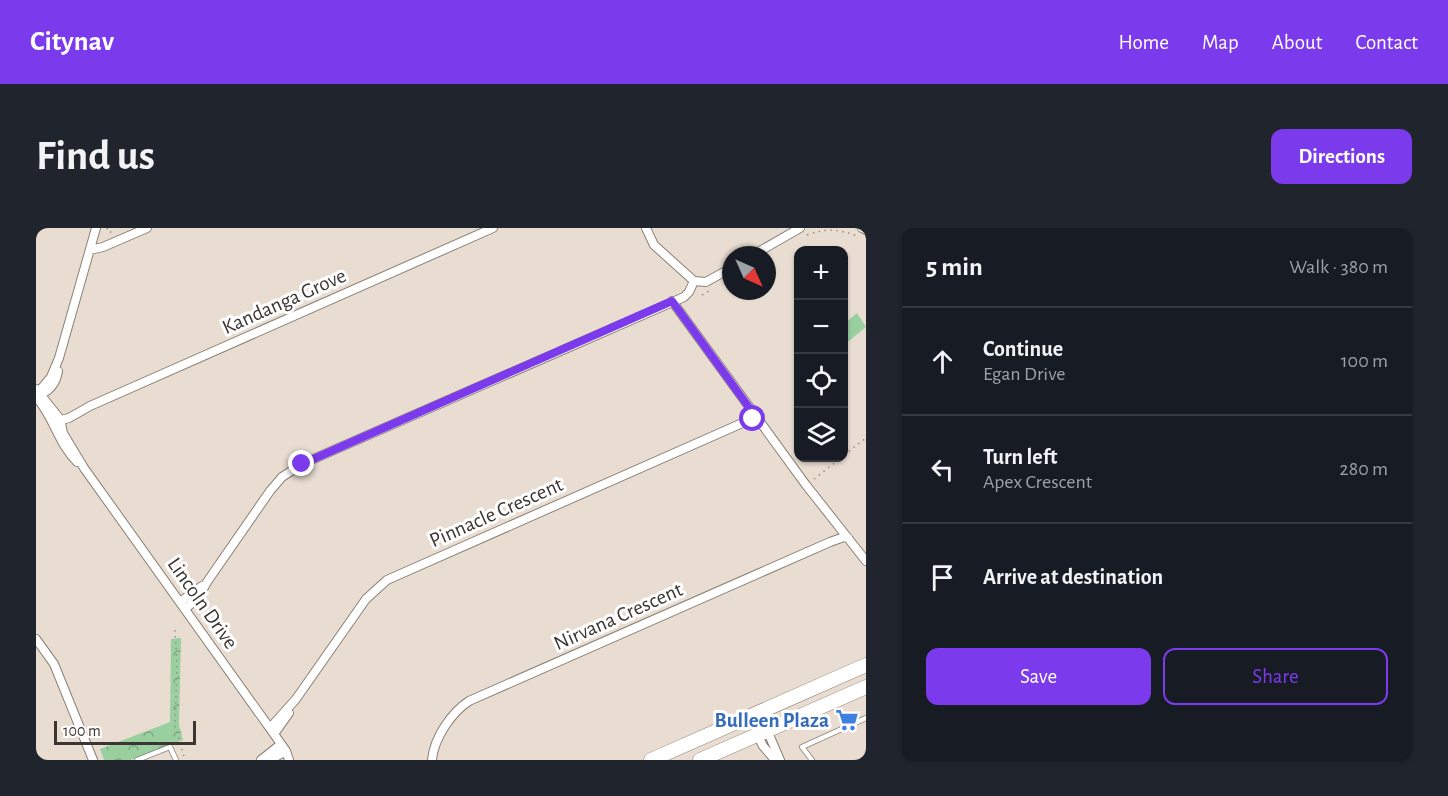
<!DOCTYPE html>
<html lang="en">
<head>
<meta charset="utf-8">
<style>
	:root { --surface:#171b24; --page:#20242c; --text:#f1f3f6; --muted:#9ea1a6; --line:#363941; --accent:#7c3aed }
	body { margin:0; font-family:"Alegreya Sans",sans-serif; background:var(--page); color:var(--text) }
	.controls { position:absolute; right:18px; top:18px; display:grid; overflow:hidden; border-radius:12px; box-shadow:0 2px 4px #0004 }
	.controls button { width:54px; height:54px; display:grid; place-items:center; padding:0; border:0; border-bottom:2px solid var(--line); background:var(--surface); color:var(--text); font:30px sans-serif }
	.compass { position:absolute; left:686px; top:18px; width:54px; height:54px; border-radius:50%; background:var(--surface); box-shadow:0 2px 4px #0004; rotate:135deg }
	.scale { position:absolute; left:18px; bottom:15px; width:142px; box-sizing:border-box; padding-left:6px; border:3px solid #3b3631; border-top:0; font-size:16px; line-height:21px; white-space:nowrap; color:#3b3631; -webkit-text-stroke:4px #fff; paint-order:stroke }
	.stop { position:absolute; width:18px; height:18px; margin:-14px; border:4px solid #7c3aed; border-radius:50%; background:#fff }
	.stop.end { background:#7c3aed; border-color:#fff; box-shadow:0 2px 6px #0008 }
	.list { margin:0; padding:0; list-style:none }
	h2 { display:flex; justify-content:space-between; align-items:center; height:78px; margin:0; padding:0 24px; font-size:26px }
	h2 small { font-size:20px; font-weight:400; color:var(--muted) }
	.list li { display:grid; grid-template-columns:39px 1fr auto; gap:18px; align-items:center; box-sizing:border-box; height:108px; padding:0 24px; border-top:2px solid var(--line) }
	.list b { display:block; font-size:22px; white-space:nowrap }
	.list p { margin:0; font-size:20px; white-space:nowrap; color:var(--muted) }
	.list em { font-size:20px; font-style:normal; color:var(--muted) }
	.actions { display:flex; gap:12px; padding:18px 24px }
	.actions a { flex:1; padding:14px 0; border:2px solid var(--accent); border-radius:12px; text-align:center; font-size:21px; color:var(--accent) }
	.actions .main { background:var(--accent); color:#fff }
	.icon { flex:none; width:33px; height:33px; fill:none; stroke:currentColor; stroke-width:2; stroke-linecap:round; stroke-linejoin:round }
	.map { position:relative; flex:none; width:830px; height:532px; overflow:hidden; border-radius:12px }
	header { display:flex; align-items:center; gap:36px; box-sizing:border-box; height:84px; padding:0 30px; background:var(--accent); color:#fff }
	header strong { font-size:28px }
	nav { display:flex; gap:33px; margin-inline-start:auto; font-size:21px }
	.intro { display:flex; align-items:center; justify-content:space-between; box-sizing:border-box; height:144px; padding:0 36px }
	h1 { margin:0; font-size:42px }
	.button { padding:15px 27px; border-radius:12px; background:var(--accent); color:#fff; font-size:21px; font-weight:700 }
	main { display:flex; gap:36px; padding:0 36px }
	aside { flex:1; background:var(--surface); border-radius:12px; box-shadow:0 2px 4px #0004 }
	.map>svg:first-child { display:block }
	.park { fill:url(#park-crowns) }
	.pitch { fill:#9acfa0 }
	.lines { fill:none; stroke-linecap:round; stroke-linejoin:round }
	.service-casing { stroke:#8b8075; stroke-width:6 }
	.minor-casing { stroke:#8b8075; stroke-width:10 }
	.primary-casing { stroke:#8b8075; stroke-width:15 }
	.path { stroke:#968d85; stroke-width:1.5; stroke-dasharray:1.5 4.5; stroke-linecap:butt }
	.service { stroke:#fff; stroke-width:4.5 }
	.minor { stroke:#fff; stroke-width:8 }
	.primary { stroke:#fff; stroke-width:14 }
	.route { stroke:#7c3aed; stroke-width:8 }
	.labels { text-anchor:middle; stroke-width:6; stroke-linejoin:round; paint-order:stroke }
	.street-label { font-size:21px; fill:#3b3631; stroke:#fff }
	.shop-label { font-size:21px; font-weight:bold; fill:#366cbe; stroke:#fff; text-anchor:end }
</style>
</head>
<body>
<header>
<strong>Citynav</strong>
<nav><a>Home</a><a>Map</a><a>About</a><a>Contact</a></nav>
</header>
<div class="intro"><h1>Find us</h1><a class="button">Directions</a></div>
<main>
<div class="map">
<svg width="830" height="532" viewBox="0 0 830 532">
	<defs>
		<pattern id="park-crowns" width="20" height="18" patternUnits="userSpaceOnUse" patternTransform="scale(1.5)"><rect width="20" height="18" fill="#9acfa0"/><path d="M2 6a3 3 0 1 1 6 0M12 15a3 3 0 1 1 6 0" fill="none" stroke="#7fa983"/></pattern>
	</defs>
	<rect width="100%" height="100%" fill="#e9ddd2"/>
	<path class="park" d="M145 410 143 497 147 512 94 532H68L64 521 134 494 135 411Z"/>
	<path class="pitch" d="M821 85 830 99 808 117V96Z"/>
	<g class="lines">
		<g class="service-casing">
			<path id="service" d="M101 532 134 519 140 532
				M776 532 766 519 830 490"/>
		</g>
		<g class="minor-casing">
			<path id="minor" d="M610 0 618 17 658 53 670 54 695 40
				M826 0 830 2
				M54 22 67 19 111 0
				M717 27 764 0
				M636 73 770 257 830 333
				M0 161 24 191 27 205 48 240 238 506 250 523 253 532
				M0 167 15 149 23 130 60 0
				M1 168C13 164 20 156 22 143
				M0 169C18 189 22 215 41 234
				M17 194 33 190 54 178 457 0
				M144 374 166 358
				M149 381 162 370 171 354 234 263 246 249 266 236 648 69 653 64 658 53
				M0 411 18 436 57 532
				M234 500 260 471 330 371 351 352 720 189
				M731 502 744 532
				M238 506 253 485
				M721 506 727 518 739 532
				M225 532 245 516
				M234 532 250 523
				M396 532C398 510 415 485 433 473L794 314 808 309 812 310"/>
		</g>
		<g class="primary-casing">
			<path id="primary" d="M615 532 830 437
				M664 532 830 459"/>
		</g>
		<path class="path" d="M71 0 72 4H76
			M771 7C789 0 803 1 821 8
			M666 67 673 63
			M808 227 830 210
			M778 251 805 230
			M139 402 141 436 139 498 149 532"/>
		<use href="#service" class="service"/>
		<use href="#minor" class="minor"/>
		<use href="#primary" class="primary"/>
	</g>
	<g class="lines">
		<path class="route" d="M266 236 636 73 720 189 717 191"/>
	</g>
	<defs>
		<g id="supermarket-bare" transform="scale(1.8)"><path d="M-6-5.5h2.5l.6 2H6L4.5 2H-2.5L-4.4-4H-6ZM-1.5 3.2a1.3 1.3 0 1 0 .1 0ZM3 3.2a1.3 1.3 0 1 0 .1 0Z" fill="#3f7fe0" stroke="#fff" stroke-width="2.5" paint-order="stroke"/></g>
	</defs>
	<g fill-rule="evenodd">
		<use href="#supermarket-bare" x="811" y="492"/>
	</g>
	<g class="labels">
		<g class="street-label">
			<text transform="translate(248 73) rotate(-24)" y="7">Kandanga Grove</text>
			<text transform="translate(460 284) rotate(-24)" y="7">Pinnacle Crescent</text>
			<text transform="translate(167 375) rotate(55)" y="7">Lincoln Drive</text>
			<text transform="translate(582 388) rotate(-24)" y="7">Nirvana Crescent</text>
		</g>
		<g class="shop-label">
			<text x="793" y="499">Bulleen Plaza</text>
		</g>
	</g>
</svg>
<div class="controls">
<button>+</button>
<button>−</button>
<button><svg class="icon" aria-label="locate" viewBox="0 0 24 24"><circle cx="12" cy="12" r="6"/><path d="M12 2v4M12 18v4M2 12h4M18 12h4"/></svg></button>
<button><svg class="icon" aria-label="layers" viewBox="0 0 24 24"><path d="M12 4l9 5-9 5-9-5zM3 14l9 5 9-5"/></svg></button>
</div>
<svg class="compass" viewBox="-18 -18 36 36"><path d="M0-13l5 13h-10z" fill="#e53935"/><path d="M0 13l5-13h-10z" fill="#9ea1a6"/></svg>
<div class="scale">100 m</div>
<div class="stop" style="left:717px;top:191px"></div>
<div class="stop end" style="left:266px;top:236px"></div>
</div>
<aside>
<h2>5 min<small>Walk · 380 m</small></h2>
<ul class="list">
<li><svg class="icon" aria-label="ahead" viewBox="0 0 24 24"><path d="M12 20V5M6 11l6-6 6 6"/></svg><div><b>Continue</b><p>Egan Drive</p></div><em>100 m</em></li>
<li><svg class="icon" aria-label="left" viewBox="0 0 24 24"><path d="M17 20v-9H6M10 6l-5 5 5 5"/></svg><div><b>Turn left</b><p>Apex Crescent</p></div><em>280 m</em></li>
<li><svg class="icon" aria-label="arrive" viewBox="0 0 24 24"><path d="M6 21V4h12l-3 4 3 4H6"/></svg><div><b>Arrive at destination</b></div></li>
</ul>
<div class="actions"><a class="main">Save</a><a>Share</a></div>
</aside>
</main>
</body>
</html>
